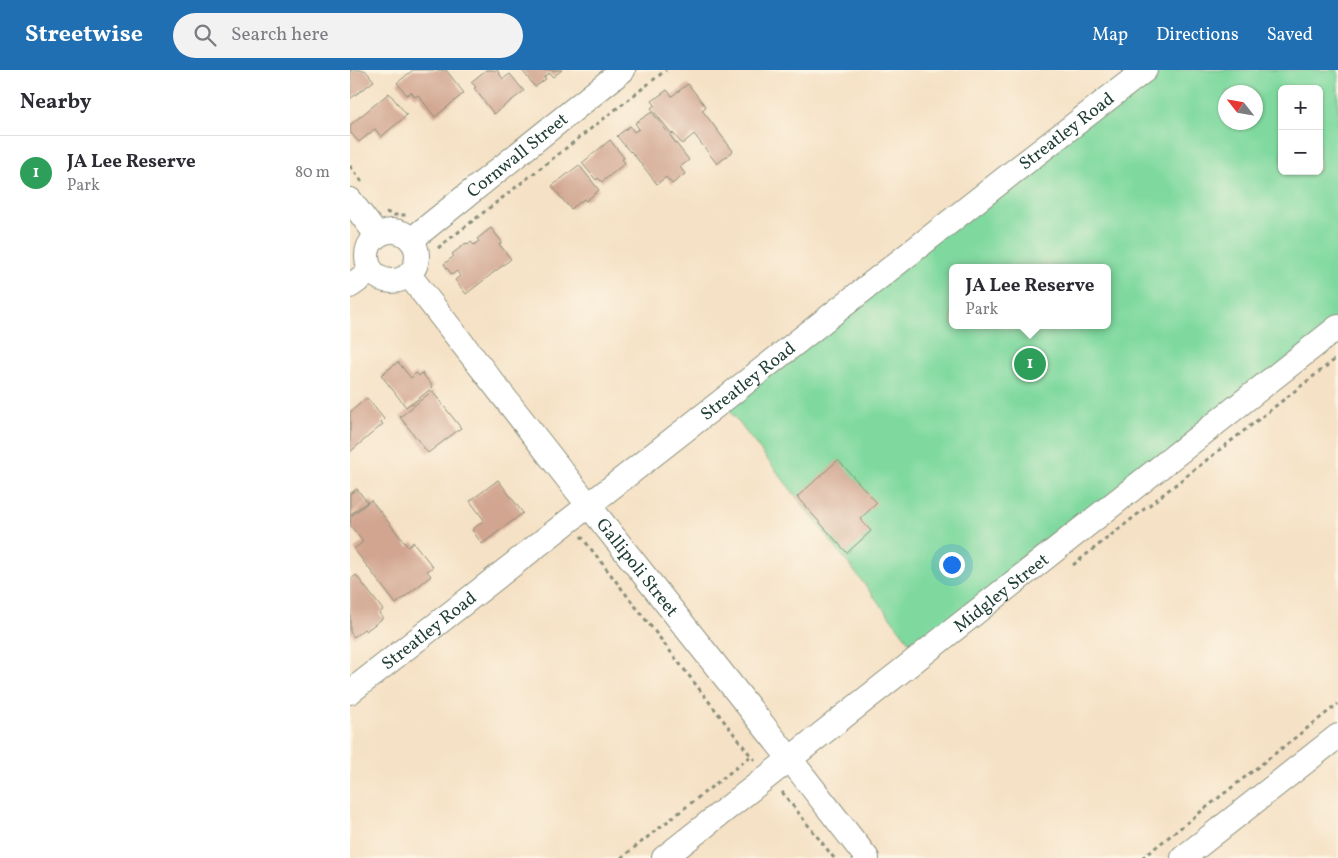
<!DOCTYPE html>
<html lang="en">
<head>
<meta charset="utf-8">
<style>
	:root { --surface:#fff; --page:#f2f2f3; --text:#2b2b33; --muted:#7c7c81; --line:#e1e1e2; --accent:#1f6fb2 }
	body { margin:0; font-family:Vollkorn,serif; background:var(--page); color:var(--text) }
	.controls { position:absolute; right:15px; top:15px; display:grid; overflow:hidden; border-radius:8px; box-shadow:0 1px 4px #0004 }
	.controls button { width:45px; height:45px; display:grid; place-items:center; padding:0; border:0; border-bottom:1px solid var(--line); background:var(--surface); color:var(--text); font:25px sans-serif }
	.compass { position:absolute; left:868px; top:15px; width:45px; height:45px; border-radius:50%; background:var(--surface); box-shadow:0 1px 4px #0004; rotate:301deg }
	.you { position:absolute; left:601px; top:494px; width:18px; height:18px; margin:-12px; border:4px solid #fff; border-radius:50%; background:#1a73e8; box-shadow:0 0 0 8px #1a73e833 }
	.badge { display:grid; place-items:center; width:32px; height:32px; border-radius:50%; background:var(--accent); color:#fff; font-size:16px; font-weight:700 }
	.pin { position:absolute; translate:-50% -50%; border:2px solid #fff; box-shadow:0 1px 5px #0006 }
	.popup { position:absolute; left:599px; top:194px; width:162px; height:65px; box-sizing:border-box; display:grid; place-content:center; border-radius:8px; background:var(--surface); filter:drop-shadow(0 1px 4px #0005); font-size:16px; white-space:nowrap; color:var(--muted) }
	.popup b { font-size:19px; color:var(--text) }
	.popup::after { content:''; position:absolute; left:50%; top:100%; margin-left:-10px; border:10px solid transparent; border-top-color:var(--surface) }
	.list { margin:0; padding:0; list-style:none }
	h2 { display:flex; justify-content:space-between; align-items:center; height:65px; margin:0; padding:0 20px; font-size:21px }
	h2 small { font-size:16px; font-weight:400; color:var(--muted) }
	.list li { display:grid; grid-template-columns:32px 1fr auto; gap:15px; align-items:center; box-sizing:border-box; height:75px; padding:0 20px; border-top:1px solid var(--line) }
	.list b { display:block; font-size:19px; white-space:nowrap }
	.list p { margin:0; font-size:16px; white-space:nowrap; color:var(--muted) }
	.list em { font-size:16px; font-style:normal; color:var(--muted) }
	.icon { flex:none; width:28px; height:28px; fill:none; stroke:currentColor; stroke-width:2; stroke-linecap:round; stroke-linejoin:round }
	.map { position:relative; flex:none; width:988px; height:788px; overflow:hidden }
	header { display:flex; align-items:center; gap:30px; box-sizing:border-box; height:70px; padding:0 25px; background:var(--accent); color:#fff }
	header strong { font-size:24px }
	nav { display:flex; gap:28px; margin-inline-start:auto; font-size:18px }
	.search { width:350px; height:45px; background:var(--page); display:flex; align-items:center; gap:12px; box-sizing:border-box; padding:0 18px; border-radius:28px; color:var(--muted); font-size:19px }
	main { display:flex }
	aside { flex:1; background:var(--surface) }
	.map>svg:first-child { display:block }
	.green { fill:#7fd99f; stroke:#4f8b6a; fill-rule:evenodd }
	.building { fill:#d1a590 }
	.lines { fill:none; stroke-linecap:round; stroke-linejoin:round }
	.minor-casing { stroke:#8a8f7c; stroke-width:26 }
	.path { stroke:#8a8f7c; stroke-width:3; stroke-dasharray:4 4; stroke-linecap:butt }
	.minor { stroke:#fff; stroke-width:24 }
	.labels { text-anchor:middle; stroke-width:4; stroke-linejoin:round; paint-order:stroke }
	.street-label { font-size:18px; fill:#1f3d34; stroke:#fcf5e5 }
</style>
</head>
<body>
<header>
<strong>Streetwise</strong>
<div class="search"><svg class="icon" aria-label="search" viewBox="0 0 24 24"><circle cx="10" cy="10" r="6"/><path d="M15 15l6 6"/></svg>Search here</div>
<nav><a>Map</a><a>Directions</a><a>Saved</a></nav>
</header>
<main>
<aside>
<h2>Nearby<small></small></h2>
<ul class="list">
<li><span class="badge" style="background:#2e9e5b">1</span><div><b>JA Lee Reserve</b><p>Park</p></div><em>80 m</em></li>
</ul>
</aside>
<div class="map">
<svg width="988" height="788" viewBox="0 0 988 788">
	<rect width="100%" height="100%" fill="#fcf5e5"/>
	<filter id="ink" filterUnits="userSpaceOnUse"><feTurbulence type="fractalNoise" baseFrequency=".02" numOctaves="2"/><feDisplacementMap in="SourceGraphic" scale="10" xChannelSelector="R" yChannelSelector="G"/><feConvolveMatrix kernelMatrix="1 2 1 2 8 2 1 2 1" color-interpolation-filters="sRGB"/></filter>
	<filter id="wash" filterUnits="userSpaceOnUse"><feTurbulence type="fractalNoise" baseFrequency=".0096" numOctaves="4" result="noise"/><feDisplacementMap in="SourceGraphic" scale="20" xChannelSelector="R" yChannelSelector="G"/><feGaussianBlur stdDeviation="1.12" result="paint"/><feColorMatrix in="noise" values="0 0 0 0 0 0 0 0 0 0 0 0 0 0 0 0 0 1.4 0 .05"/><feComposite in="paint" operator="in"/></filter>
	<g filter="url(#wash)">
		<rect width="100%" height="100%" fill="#f5e1c5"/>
		<path class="green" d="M795 0H988V257L571 587 372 331ZM932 19H969V101H932ZM876 22H906V52H876ZM602 198H758V255H602Z"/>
		<g id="blocks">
			<path class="building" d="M0 0H15L24 11 0 29Z
				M63 0H96L114 23 85 47 68 25 65 27 61 22 57 25 47 13Z
				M136 0H144L145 1 147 0 153 9 160 4 174 21 144 44 124 18 126 17 121 12Z
				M172 0H212L203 7 199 3 194 7 196 9 185 17Z
				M338 14 356 37 352 40 383 81 367 94 344 64 332 74 323 63 322 64 301 38 305 35 302 31 317 20 322 26Z
				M39 23 57 45 31 67 25 59 9 72 0 62V55Z
				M302 42 339 90 330 97 335 104 322 114 316 107 307 114 281 81 280 82 267 66 280 56 284 62 289 59 285 53Z
				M260 70 274 88 272 89 275 93 252 112 248 108 246 110 232 93Z
				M229 95 249 120 236 131 234 129 221 139 217 134V135L202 116Z
				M141 158 152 172 149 174 161 189 116 224 105 210 110 206 107 201 102 205 94 194 104 186 102 184 116 173 118 175 121 172 124 175 129 171 127 169Z
				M48 292 61 308 66 303 69 306 72 303 83 317 62 334 61 333 56 337 31 305Z
				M82 321 111 358 78 383 50 347Z
				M17 328 34 349 31 352 33 354 0 382V342Z
				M488 390 527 433 510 449 521 461 497 483 447 427Z
				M148 410 173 443 132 474 122 460 134 450 120 431Z
				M7 419 17 432 0 445V424Z
				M21 430 58 477 63 472 83 497 77 501 81 506 46 534 4 479 13 472 0 455V447Z
				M6 505 33 540 29 543 33 548 16 561 14 559 4 567 0 562V510Z"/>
		</g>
	</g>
	<g filter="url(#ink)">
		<use href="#blocks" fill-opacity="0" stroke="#8a8f7c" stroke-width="1"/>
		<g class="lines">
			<g class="minor-casing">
				<g id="minor">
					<path d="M0 130 27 165"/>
					<circle cx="42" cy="186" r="25"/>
					<path id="s1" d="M61 170 273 0"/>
					<path id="s2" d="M59 205 225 418 440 689 517 788"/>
					<path d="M0 216 21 201"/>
					<path id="s3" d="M0 622 372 331 667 99 795 0"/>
					<path id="s4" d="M314 788 988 257"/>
					<path d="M833 788 988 666"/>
				</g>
			</g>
			<path class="path" d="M0 96 13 113
				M36 142 44 145H59
				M88 178 316 0
				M231 466 401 686
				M723 495 988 287
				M432 722 484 788
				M271 788 401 686 405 690
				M792 788 988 634"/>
			<use href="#minor" class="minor"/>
		</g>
	</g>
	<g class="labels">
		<g class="street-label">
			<text dy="6" stroke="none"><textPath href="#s3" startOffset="910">Streatley Road</textPath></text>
			<text dy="6" stroke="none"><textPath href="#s1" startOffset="136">Cornwall Street</textPath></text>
			<text dy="6" stroke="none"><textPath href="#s3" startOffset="505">Streatley Road</textPath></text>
			<text dy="6" stroke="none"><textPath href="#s2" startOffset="371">Gallipoli Street</textPath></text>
			<text dy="6" stroke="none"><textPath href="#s4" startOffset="429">Midgley Street</textPath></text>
			<text dy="6" stroke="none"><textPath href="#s3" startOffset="100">Streatley Road</textPath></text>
		</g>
	</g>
</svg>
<div class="controls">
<button>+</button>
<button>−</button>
</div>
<svg class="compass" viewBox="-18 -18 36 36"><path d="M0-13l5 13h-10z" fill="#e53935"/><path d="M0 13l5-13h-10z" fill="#7c7c81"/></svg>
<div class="you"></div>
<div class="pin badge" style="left:680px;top:294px;background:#2e9e5b">1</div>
<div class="popup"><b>JA Lee Reserve</b>Park</div>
</div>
</main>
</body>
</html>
